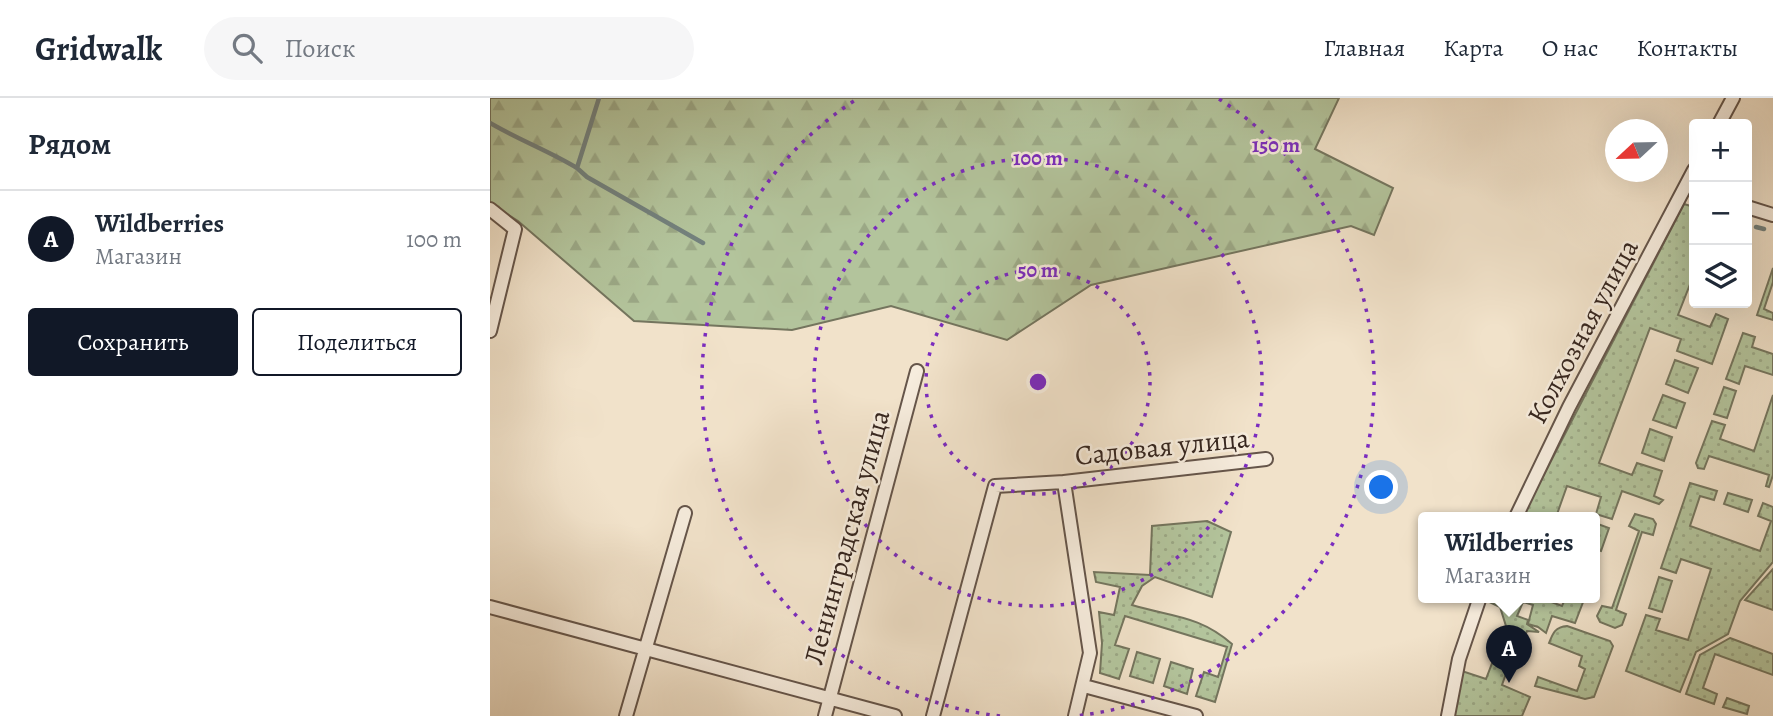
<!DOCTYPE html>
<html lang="ru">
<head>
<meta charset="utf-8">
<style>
	:root { --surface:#fff; --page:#f6f6f7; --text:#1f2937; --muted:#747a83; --line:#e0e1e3; --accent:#111827 }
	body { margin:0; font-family:Alegreya,serif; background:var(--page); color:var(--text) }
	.controls { position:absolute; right:21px; top:21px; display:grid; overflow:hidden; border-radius:7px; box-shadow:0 7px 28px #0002 }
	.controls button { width:63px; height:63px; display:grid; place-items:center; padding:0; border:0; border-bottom:2px solid var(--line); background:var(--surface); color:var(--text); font:35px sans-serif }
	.compass { position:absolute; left:1115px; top:21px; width:63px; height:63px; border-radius:50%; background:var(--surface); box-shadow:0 7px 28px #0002; rotate:248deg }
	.you { position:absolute; left:892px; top:390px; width:24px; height:24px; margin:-18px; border:5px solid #fff; border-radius:50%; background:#1a73e8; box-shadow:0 0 0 10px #1a73e833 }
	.badge { display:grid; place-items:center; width:46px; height:46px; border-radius:50%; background:var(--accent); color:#fff; font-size:23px; font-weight:700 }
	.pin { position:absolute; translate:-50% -58px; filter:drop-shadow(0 2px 4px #0008) }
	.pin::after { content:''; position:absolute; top:37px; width:24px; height:21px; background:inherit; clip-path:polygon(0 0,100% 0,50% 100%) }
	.popup { position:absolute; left:928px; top:414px; width:182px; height:91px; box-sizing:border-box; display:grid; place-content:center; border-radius:7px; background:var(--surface); filter:drop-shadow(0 2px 5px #0005); font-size:23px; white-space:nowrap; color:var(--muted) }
	.popup b { font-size:26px; color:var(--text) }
	.popup::after { content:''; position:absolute; left:50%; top:100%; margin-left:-14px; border:14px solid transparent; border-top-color:var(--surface) }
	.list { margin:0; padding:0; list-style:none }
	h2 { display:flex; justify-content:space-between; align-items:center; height:91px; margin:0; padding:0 28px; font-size:30px }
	h2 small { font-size:23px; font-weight:400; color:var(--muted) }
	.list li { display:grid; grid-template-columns:46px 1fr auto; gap:21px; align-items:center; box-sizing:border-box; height:98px; padding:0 28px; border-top:2px solid var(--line) }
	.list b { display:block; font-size:26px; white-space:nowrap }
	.list p { margin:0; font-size:23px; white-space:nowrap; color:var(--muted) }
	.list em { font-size:23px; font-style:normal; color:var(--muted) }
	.actions { display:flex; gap:14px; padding:21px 28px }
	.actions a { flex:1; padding:16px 0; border:2px solid var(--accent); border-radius:7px; text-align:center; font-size:24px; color:var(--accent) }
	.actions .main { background:var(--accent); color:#fff }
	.icon { flex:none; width:38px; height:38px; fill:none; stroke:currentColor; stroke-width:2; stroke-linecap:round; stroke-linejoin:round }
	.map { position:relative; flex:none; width:1283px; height:618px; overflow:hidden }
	header { display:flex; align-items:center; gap:42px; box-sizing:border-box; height:98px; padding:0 35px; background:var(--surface); border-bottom:2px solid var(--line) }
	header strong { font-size:33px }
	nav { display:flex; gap:38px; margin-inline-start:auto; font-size:24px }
	.search { width:490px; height:63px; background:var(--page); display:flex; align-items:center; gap:18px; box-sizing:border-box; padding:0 24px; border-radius:38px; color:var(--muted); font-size:26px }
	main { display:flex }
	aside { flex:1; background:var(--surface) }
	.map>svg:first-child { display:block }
	.grass { fill:url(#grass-dots); stroke:#74755e; stroke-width:2 }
	.forest { fill:url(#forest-firs); stroke:#74755e; stroke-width:2 }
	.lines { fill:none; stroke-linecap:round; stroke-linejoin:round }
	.stream { stroke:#73817d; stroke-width:4.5 }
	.minor-casing { stroke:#65554a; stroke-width:16 }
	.minor { stroke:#f6ecdd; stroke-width:12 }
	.ring { fill:none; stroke:#7b2cbf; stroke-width:3.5; stroke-dasharray:3.5 7 }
	.labels { text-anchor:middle; stroke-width:5; stroke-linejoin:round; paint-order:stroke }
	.street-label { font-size:28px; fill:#36261f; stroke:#f6ecdd }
	.centre { fill:#7b2cbf; stroke:#f6ecdd; stroke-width:3.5 }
	.ring-label { font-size:21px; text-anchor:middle; font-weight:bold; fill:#7b2cbf; stroke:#f6ecdd; stroke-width:5; stroke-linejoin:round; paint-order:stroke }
</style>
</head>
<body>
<header>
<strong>Gridwalk</strong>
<div class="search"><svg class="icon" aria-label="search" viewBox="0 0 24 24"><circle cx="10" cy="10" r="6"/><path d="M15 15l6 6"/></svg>Поиск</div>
<nav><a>Главная</a><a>Карта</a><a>О нас</a><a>Контакты</a></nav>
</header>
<main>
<aside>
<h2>Рядом<small></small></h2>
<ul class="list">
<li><span class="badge">A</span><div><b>Wildberries</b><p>Магазин</p></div><em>100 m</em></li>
</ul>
<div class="actions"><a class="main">Сохранить</a><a>Поделиться</a></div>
</aside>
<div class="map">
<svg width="1283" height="618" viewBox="0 0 1283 618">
	<defs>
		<pattern id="grass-dots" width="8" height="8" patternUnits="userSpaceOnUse" patternTransform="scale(1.75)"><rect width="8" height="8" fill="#b3c49c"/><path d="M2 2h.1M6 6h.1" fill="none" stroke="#9ba886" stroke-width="1.8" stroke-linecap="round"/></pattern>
		<pattern id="forest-firs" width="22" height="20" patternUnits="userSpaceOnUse" patternTransform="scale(1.75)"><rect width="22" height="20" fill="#b3c49c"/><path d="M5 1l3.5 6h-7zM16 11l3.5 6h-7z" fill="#9ba886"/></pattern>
	</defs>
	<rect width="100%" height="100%" fill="#f1e2ca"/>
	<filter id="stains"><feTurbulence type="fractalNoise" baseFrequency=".00286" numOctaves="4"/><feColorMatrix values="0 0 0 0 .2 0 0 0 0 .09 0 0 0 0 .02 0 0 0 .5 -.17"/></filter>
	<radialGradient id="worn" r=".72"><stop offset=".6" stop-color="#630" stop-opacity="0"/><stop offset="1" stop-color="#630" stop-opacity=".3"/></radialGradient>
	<path class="grass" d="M1194 106 1204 109V176L1188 217 1220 229 1226 216 1238 221 1222 266 1187 253 1191 241 1160 230 1109 365 1142 377 1147 365 1172 373 1164 398 1173 402 1169 406 1132 393 1122 421 1106 416 1111 399 1077 388 1066 419H1032Z
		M1283 170V184L1274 211 1283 215V222L1267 217Z
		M1253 235 1265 239 1262 249 1283 256V277L1255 268 1249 286 1236 281Z
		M1185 262 1208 270 1198 295 1176 286Z
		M1234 289 1246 293 1237 320 1224 316Z
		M1173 297 1195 305 1186 330 1163 322Z
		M1283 297V377L1279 389 1276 388 1279 377 1219 358 1214 371 1208 370 1206 365 1222 323 1235 327 1230 341 1264 353Z
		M1160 331 1182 339 1174 363 1152 355Z
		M1200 385 1227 393 1224 402 1210 398 1200 428 1270 453 1281 423 1268 418 1273 405 1283 409V464L1250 503 1238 536 1206 554 1190 594 1136 573 1156 517 1170 521 1166 532 1198 542 1221 471 1191 461 1186 475 1171 470Z
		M1238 395 1262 402 1258 414 1234 406Z
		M1145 416 1163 421 1166 426 1163 437 1152 434 1126 512 1136 516 1132 527 1125 530 1110 524 1107 518 1112 508 1122 510 1149 433 1139 428Z
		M717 423 741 434 722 499 665 479 652 488 642 507C681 519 709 517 742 546L725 604 706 598 714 574 728 579 737 549 635 518 625 547 639 551 629 581 610 575 612 545 609 514 624 517 630 489 606 484 604 474 660 477 662 428Z
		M1105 425 1119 430 1111 453 1105 451Z
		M1283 471V512L1255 502Z
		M1169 479 1182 483 1172 514 1159 510Z
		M996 499H1048L1072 508 1076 499H1095L1085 525 1062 518 1056 535 1048 529 1038 526 1043 507 1033 504 1027 518 1038 522 1037 526 1049 534 1037 533 1032 547 1021 544 1010 509 995 502Z
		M1077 528 1120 543 1123 548 1104 599 1095 601 1045 588 1048 579 1087 593 1095 571 1089 568 1092 558 1059 545C1063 535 1065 529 1077 528Z
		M1240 540 1283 556V577L1225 556 1213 590 1227 596 1224 606 1196 596 1210 557Z
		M1009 547 1024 553 1012 587 1040 599 1032 618H964L972 573 996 581Z
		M647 554 670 561 663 585 640 578Z
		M681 564 703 571 697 596 674 588Z
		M1237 600 1259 608 1257 616 1233 609Z"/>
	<path class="forest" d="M0 0H849L825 51 903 90 884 137 861 128 601 187 517 242 401 208 302 232 144 223 28 123 0 105Z"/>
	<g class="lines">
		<path class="stream" d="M109 0 87 70 97 79 213 145
			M0 25C29 42 59 53 87 70
			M1266 129 1274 131"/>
		<g class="minor-casing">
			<path id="minor" d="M1229 26 1243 0
				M1257 109 1283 117
				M0 111 25 131 0 233
				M574 384 600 555 585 618
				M1026 419 1079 309 1204 72
				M0 509 405 618
				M594 588 706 618
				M136 618 195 415
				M335 618 427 273
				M443 618 505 388 574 384 776 361
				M958 618 969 561 990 499"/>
		</g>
		<use href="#minor" class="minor"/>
	</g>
	<g class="ring">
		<circle cx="548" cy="284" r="112"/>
		<circle cx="548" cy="284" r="224"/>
		<path d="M510 618A336 336 0 0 1 367 1M729 1A336 336 0 0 1 586 618"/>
	</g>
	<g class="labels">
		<g class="street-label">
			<text transform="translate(1092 233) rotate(-62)" y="10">Колхозная улица</text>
			<text transform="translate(672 348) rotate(-6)" y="10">Садовая улица</text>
			<text transform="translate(356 439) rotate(-75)" y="10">Ленинградская улица</text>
		</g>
	</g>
	<circle cx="548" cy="284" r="10" class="centre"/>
	<g class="ring-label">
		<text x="786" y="54">150 m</text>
		<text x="548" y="67">100 m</text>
		<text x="548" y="179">50 m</text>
	</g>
	<rect width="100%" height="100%" filter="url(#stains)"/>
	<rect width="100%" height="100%" fill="url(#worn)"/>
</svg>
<div class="controls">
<button>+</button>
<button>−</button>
<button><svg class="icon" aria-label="layers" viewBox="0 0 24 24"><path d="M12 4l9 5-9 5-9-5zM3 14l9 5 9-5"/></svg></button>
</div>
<svg class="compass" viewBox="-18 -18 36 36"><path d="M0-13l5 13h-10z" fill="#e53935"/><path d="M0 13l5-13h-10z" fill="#747a83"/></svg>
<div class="you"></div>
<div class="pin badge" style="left:1019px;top:585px">A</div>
<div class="popup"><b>Wildberries</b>Магазин</div>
</div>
</main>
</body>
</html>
